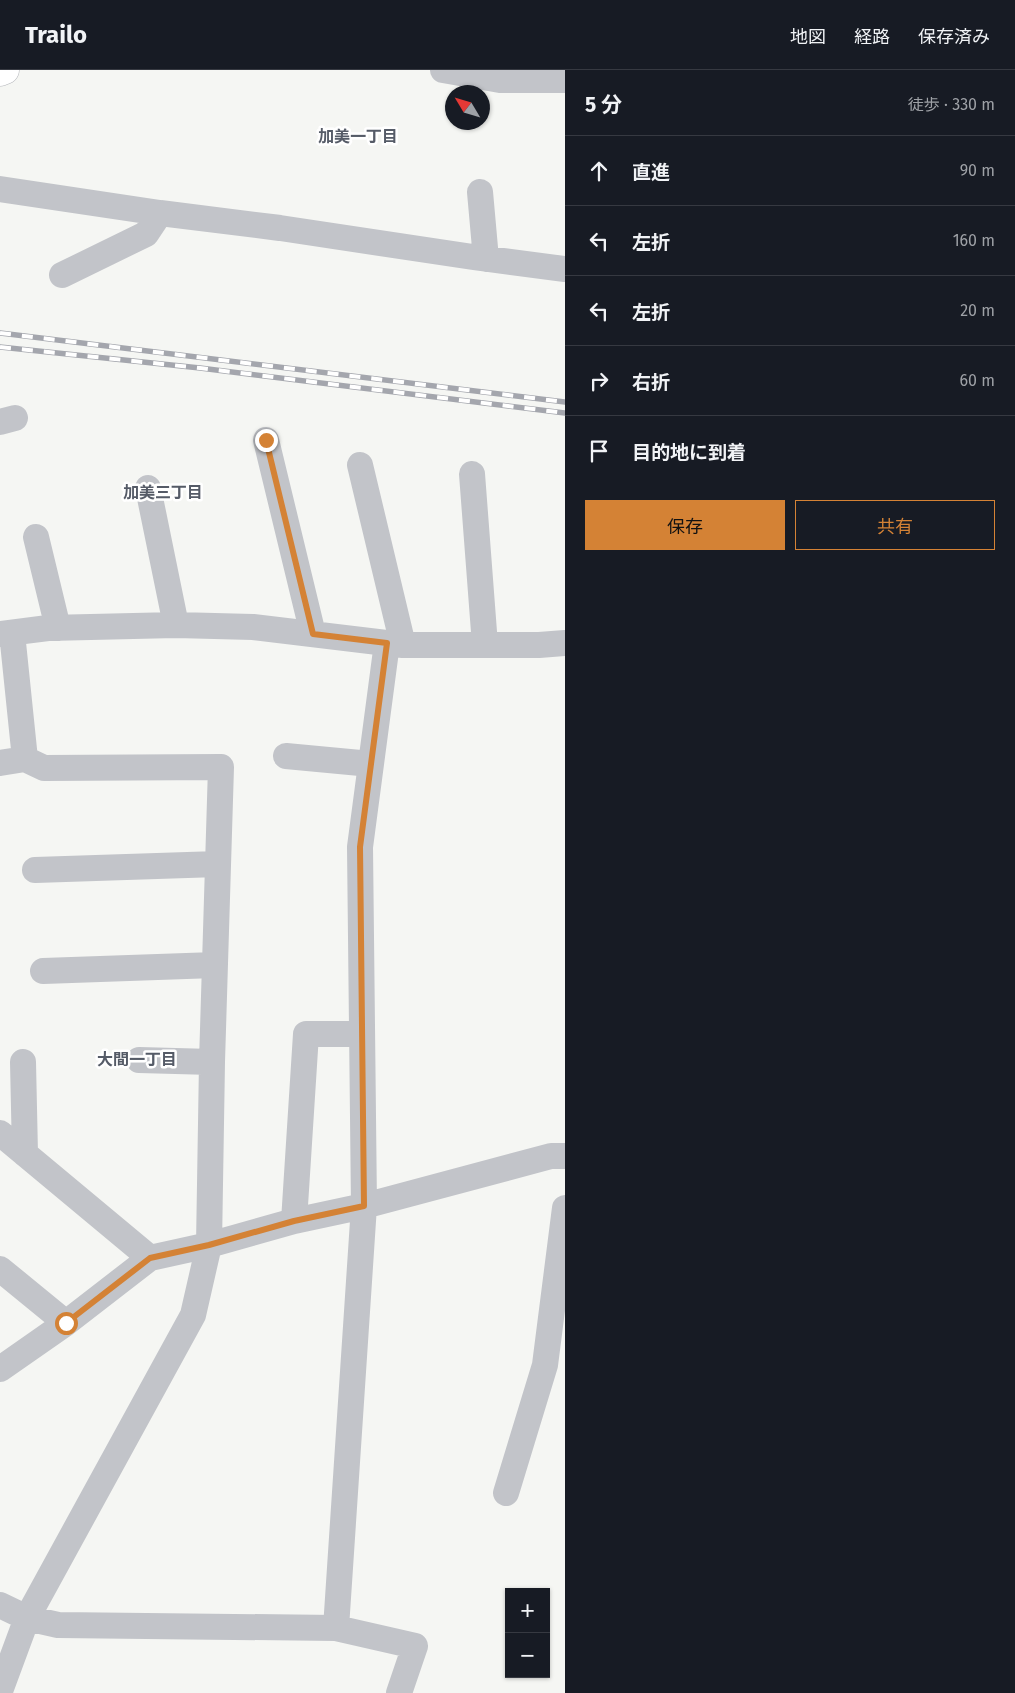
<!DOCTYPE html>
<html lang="ja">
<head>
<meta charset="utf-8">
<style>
	:root { --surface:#171b24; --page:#20242c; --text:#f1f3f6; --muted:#9ea1a6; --line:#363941; --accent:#d48235 }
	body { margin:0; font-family:"Fira Sans","Noto Sans JP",sans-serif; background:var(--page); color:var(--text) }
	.controls { position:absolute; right:15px; bottom:15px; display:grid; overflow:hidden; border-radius:0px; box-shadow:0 1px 4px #0004 }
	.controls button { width:45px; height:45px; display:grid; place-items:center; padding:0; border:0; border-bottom:1px solid var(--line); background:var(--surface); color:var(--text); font:25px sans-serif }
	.compass { position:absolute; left:445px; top:15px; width:45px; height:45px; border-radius:50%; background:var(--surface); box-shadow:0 1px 4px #0004; rotate:308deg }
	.stop { position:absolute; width:15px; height:15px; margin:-11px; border:4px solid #d48235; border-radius:50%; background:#fff }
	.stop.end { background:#d48235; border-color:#fff; box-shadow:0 1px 5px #0008 }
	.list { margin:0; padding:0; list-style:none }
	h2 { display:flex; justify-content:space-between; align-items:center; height:65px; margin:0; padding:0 20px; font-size:21px }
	h2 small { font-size:16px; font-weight:400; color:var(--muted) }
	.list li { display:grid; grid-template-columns:32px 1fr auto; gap:15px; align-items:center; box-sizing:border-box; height:70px; padding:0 20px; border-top:1px solid var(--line) }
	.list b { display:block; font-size:19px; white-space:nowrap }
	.list em { font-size:16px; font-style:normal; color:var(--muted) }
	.actions { display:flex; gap:10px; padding:15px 20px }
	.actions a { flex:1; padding:11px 0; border:1px solid var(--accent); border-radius:0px; text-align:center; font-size:18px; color:var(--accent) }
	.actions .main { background:var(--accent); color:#111 }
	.icon { flex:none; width:28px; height:28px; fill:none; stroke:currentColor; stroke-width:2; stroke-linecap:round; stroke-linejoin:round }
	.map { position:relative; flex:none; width:565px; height:1623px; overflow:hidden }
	header { display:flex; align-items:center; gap:30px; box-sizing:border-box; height:70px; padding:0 25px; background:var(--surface); border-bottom:1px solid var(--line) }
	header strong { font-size:24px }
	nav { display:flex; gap:28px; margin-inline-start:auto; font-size:18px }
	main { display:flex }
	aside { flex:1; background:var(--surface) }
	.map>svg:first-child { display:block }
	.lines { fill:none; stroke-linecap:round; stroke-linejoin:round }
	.major-casing { stroke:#b4b6bb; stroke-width:29 }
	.minor { stroke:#c2c4c9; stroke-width:26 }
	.major { stroke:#fff; stroke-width:28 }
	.rail-casing { stroke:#a4a6ad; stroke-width:5.5 }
	.rail { stroke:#fff; stroke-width:4; stroke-dasharray:11; stroke-linecap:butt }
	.route { stroke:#d48235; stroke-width:6 }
	.labels { text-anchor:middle; stroke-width:5; stroke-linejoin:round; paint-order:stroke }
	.neighbourhood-label { font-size:16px; font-weight:bold; fill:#555b67; stroke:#fff }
</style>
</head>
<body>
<header>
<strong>Trailo</strong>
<nav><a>地図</a><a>経路</a><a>保存済み</a></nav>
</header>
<main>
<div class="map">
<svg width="565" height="1623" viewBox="0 0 565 1623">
	<rect width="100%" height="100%" fill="#f5f6f3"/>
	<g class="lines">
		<g class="major-casing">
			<path id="major" d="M0 2 5 0"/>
		</g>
		<path class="minor" d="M443 0 500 10H565
			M0 119 160 143 280 158 473 187 565 199
			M480 122 486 189
			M62 205 146 164 160 143
			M0 352 15 348
			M266 370 313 564
			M360 395 403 575
			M472 404 485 575
			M148 418 176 555
			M36 467 58 558
			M0 564 48 558 176 555 253 557 403 575H539L565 573
			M286 686 371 694
			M0 693 25 689
			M35 800 218 794
			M43 901 215 895
			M139 990 212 992
			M23 992 25 1084
			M0 1063 150 1188
			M294 1151 306 964H362
			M0 1199 66 1253
			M0 1299 66 1253 150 1188 209 1175 294 1151 364 1136 551 1086H565
			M506 1423 545 1295 565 1138
			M0 1535 27 1548 58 1555 336 1558 415 1576 399 1623
			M336 1558 364 1136 360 777 387 573
			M0 1621 27 1548 193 1245 209 1175 212 992 221 697 44 698 25 689 12 563"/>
		<use href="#major" class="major"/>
		<g class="rail-casing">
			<path id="rail" d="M0 263 565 332
				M0 277 200 298 565 343"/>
		</g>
		<use href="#rail" class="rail"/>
	</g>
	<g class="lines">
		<path class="route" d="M66 1253 150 1188 209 1175 294 1151 364 1136 360 777 387 573 313 564 266 370"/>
	</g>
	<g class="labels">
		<g class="neighbourhood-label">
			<text x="358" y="72">加美一丁目</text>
			<text x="163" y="428">加美三丁目</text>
			<text x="137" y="995">大間一丁目</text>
		</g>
	</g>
</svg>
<div class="controls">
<button>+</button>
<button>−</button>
</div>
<svg class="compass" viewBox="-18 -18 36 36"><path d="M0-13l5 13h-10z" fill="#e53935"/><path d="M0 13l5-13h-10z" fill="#9ea1a6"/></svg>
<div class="stop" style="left:66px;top:1253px"></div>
<div class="stop end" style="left:266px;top:370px"></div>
</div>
<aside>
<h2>5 分<small>徒歩 · 330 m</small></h2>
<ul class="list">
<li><svg class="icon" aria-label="ahead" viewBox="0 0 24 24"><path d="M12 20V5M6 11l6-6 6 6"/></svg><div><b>直進</b></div><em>90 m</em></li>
<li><svg class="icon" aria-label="left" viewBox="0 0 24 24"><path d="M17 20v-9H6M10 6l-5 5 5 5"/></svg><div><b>左折</b></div><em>160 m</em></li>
<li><svg class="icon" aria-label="left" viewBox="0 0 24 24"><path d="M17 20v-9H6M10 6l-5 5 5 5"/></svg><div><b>左折</b></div><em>20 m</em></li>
<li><svg class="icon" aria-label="right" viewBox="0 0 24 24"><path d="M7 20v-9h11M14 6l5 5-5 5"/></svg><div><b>右折</b></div><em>60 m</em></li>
<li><svg class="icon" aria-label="arrive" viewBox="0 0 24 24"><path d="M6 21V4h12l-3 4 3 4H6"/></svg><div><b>目的地に到着</b></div></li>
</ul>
<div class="actions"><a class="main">保存</a><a>共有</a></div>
</aside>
</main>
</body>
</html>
